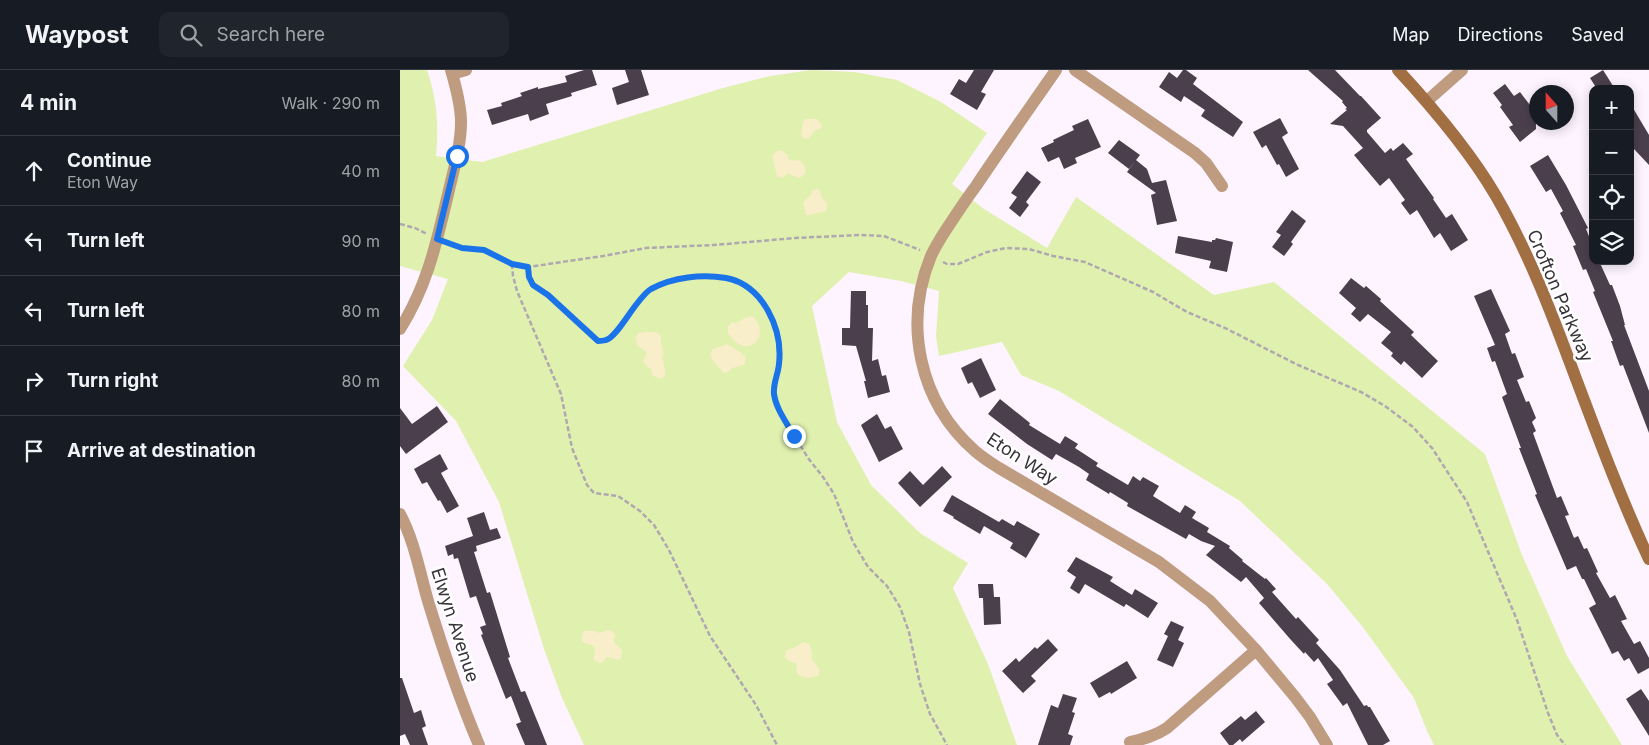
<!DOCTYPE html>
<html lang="en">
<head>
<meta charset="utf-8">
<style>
	:root { --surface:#171b24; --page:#20242c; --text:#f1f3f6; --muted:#9ea1a6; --line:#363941 }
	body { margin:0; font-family:Inter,sans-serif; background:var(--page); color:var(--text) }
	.controls { position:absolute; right:15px; top:15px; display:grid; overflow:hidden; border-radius:10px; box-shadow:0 2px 12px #0003 }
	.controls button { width:45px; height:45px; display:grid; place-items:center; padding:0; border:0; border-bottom:1px solid var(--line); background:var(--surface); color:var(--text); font:25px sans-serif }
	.compass { position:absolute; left:1129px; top:15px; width:45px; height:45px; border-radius:50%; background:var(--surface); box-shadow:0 2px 12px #0003; rotate:339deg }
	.stop { position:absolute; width:15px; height:15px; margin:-11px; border:4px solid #1a73e8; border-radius:50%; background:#fff }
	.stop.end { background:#1a73e8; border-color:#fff; box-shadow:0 1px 5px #0008 }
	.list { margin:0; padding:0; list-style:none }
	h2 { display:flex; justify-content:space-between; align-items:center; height:65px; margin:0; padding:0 20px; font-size:21px }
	h2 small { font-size:16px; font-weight:400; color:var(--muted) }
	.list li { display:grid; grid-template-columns:32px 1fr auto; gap:15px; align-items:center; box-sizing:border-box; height:70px; padding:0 20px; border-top:1px solid var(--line) }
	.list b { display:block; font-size:19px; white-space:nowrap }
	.list p { margin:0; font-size:16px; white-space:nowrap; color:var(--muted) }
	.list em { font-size:16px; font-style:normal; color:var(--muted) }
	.icon { flex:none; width:28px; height:28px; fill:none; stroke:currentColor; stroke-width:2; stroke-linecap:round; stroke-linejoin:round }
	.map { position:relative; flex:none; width:1249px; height:675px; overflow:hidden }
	header { display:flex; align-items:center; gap:30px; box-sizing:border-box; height:70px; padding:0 25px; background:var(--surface); border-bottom:1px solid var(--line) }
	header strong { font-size:24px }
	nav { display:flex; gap:28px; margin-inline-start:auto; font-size:18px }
	.search { width:350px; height:45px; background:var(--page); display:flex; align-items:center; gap:12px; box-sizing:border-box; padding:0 18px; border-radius:10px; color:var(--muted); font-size:19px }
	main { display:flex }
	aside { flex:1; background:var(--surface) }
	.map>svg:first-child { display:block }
	.green { fill:#e0f0af }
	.sand { fill:#f8eec9 }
	.building { fill:#4b3f4d }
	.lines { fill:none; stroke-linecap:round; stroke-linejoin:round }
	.path { stroke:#afa8b1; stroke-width:2.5; stroke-dasharray:5 2.5; stroke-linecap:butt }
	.street { stroke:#bf9c7f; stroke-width:12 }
	.secondary { stroke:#a16f42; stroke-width:12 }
	.route { stroke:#1a73e8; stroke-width:6 }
	.labels { text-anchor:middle; stroke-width:5; stroke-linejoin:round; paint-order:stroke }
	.street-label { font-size:18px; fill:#373238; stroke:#fff }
</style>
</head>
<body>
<header>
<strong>Waypost</strong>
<div class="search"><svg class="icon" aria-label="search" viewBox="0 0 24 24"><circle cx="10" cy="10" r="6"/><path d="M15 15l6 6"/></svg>Search here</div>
<nav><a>Map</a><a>Directions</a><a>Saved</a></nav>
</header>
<main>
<aside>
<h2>4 min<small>Walk · 290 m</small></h2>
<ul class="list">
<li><svg class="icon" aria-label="ahead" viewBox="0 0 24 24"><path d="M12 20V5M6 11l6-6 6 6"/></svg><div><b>Continue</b><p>Eton Way</p></div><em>40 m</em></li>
<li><svg class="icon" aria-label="left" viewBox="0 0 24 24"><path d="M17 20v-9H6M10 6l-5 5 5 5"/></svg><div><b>Turn left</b></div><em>90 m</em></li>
<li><svg class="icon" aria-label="left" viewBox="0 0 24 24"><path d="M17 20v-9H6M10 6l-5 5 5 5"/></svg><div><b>Turn left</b></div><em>80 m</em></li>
<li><svg class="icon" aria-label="right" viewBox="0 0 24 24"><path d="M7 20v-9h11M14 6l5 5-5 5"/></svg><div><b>Turn right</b></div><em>80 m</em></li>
<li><svg class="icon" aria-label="arrive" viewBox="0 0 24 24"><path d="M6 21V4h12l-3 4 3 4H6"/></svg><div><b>Arrive at destination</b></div></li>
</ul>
</aside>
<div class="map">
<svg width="1249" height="675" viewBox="0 0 1249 675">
	<rect width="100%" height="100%" fill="#fdf4ff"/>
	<path class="green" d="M0 0H27C37 29 39 56 36 86L82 92 323 18 370 6 411 0 455 2 497 10 541 32 587 63 552 114 584 139 647 178 676 127 814 225 874 212 1085 384 1122 485 1167 586 1222 675H1034L1027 661 1014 628 962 556 927 514 840 431 659 321 621 305 602 272 539 286 536 266 539 221 501 211 449 202 412 236 437 352 471 415 520 463 568 493 553 518 588 594 617 675H184L162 628 144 579 99 432 56 351 3 296 32 250 48 209 0 196Z"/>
	<path class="sand" d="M406 49H417L422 55 421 58 414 61 412 65 408 69 403 68 401 65 403 51Z
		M380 80 387 84 389 90 401 91 404 95 406 102 401 107 398 108 388 103 383 108 377 106 372 86 377 81Z
		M417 119 420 121 422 128 427 133 426 141 410 145H406L403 132 411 125 412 121Z
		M352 246C373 263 348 294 328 263V256L332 252 336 253 345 248Z
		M246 262H256L261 266V274L264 283 262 288C266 299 269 315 252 305L251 299 247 297 243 291 247 284 246 281C240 278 235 275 236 266L239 263Z
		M326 274C330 275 341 283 345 286 347 297 343 294 336 297 330 298 330 302 324 303 320 298 303 284 314 279 319 276 321 278 326 274Z
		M208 560 212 561 215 564 214 572 222 580C222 594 217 589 207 587L203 592 199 593 194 590C193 585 196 581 194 576L182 572V566L184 561H196L199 563Z
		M404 572 409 574 412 581V590C417 595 420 598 419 605 411 609 404 609 397 603L396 593 391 592 385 588C384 577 391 580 397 576 400 574 402 573 404 572Z"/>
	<path class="building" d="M184 0H192L197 15 171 23 172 26 146 34 149 44 130 51 128 44 92 55 87 40 102 36 101 33 122 26 120 23 138 17V19L167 12 165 6Z
		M225 0H241L249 25 217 35 212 18 229 12Z
		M574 0H594L581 22 586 24 577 40 550 24 559 9 566 13Z
		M783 0H786L797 8 793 14 843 52 833 67 801 46 805 40 784 26 781 32 759 17 769 2 777 8Z
		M908 0H935L960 26H961L981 48 967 60V62L985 83 991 78 993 81 1003 73 1013 84 1006 89 1034 128 1033 129 1046 148 1052 144 1068 170 1051 181 1040 163 1034 168 1017 140 1010 145 1001 133 1005 130 989 108 980 116 954 85 963 78 943 56 930 54 947 40 945 39 947 38 942 32 943 31Z
		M1203 0 1215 19H1197L1190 8Z
		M1105 14 1114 26 1120 22 1136 43V59L1120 72 1109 57 1113 55 1100 37 1102 35 1093 23Z
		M1230 33 1249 65V95L1234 79 1230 72Z
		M880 48 888 63 882 67 899 99 886 107 879 94 877 95 866 75 862 78 853 62Z
		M688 49 701 77 675 88 677 93 664 99 659 87 648 92 641 78 654 72 653 70 674 60 672 56Z
		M719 70 740 85 729 99 708 83Z
		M1148 85 1166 115 1188 158 1186 159 1193 176V191H1199L1210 215H1212L1220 236 1225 255H1224L1249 321V363L1223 295 1220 296 1211 271H1213L1193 222 1195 221 1186 199 1183 200 1173 176 1176 175 1160 143 1163 141 1151 119 1146 122 1130 96Z
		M736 90 747 99 752 113 766 110 777 151 757 155 751 125 756 123 727 102Z
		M627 101 641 112 626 132 629 135 620 147 609 138 617 127 611 123Z
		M892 140 906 151 891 172 893 174 884 186 872 177 881 165 876 162Z
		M778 166 812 172V170H815L816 168 833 172 827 202 809 198 811 191 775 183Z
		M951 208 964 218 966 216 981 229 980 231 1014 262 1011 265 1038 291 1022 308 1004 291 1001 295 991 286 993 283 981 273 991 262 968 244 960 252 951 244 956 238 939 223Z
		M1091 219 1110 261 1105 264 1112 284 1115 283 1124 307 1117 310 1126 332 1129 331 1136 348 1132 352 1136 361 1133 363 1157 428 1161 426 1169 445 1165 446 1174 468 1178 466 1184 479 1187 478 1198 502 1196 503 1210 528 1215 525 1227 549 1221 551 1234 574 1240 571 1249 588V598L1238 604 1229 588 1224 591 1218 581 1212 584 1189 538 1196 534 1184 509H1182L1176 496 1167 500 1135 425 1137 424 1119 378H1121L1102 327 1107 324 1095 291 1092 292 1087 278 1095 275 1074 226Z
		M451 221H466V235H468V258H473L472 291 478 289 482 306 486 305 490 322 468 328 464 311H466L456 276 442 275V258H450Z
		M581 288 596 320 580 328 572 312 568 314 561 298Z
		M600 329 630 353 629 355 660 374 665 366 678 374 675 378 698 393 696 396 728 415 733 406 740 411 743 407 759 416 753 426 780 443 785 435 796 442 792 448 809 458 807 462 830 476 829 478 843 490 842 491 865 509 866 508 876 519 872 522 896 549 898 547 919 570 916 573 940 600 964 636 967 635 968 637H970L990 671 983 675H968L947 633 943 636 927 614 933 610 918 588 914 592 905 582 904 584 891 570 859 533 864 528 846 507 841 512 806 485 815 476 801 471 789 464 786 469 727 436 728 433 710 422 709 424 686 410 689 404 679 397 656 384 652 390 627 374 588 344Z
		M37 336 48 352 6 384 0 376V338L12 354Z
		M477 344 485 359 491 356 503 379 479 392 461 355Z
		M40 384 48 399 41 403 59 436 47 443 40 430 38 431 27 412 22 414 14 399Z
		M542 396 552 407 520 437 498 413 510 401 523 415Z
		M552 425 599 452 602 449 614 456 617 451 640 464 626 488 610 478 613 473 584 456 580 464 553 448 554 447 543 441Z
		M84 442 90 460 97 458 101 468 76 476 77 481 74 482 87 523 90 522 110 587 108 588 121 622 125 621 147 675H125L116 654 121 652 111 626 106 629 81 565 83 564 80 557 86 555 76 526 70 528 58 488 54 489 53 484 48 486 45 476 73 466 67 448Z
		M676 487 713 507 710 511 732 525 735 519 758 533 748 548 726 534 724 537 685 514 679 524 670 518 676 507 667 501Z
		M578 514H593L594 527H600L601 554 584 555 583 528H579Z
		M771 551 784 557 778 570 784 573 773 597 757 590 768 566 764 564Z
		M648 569 658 580 631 606 636 611 623 623 602 601 616 588 619 592 635 577 637 579Z
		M727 591 737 608 711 624 710 622 699 628 690 613Z
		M0 608H2L14 643 21 640 26 656 22 658 28 675H10L5 664 0 666Z
		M1241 619 1249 631V666L1226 629Z
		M663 624 677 628 672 642 675 643 668 664 673 666 670 675H638L651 635 658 638Z
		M856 641 865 652 842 672 840 669 833 675H829L820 663 841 646 845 650Z"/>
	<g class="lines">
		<path class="path" d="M0 154 15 158 27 164
			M48 173 62 178 84 180 112 194 128 197 203 186 246 178 314 175 395 168 460 165 484 166 520 180
			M543 192 547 194H558L587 182 606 178 629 179 653 186 685 192 753 222 787 242 825 258 898 295 961 322 985 336 1013 357 1032 378 1067 432 1117 550 1148 643 1157 665 1165 675
			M112 194 113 206 117 221 161 324 172 378 187 415 194 423 218 426 240 441 254 455 269 480 310 566 356 635 377 675
			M128 197 129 207 133 215 148 225 198 271 207 270 214 264 233 237 250 220 272 211 296 207H316L336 210 349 217 360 229 371 247 378 273 379 295 374 311V325L379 340 408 388 423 407 434 424 453 472 468 497 487 516 500 537 509 562 520 614 530 644 547 675"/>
		<path class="street" d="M656 0C629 39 602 77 576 116 564 132 553 149 542 166 538 173 534 179 531 186 503 254 519 332 575 381 582 387 591 393 599 398L759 492 810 531 856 580 895 627 910 647 927 675
			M675 0 795 83 806 93 822 116
			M52 4 66 0
			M1027 31 1062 0
			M0 259C28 215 37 170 49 120 54 98 61 75 61 52 61 35 56 17 51 0
			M0 444C14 470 20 503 28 531 43 580 59 628 79 675
			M730 672C744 669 755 666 767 658L856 580"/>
		<path class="secondary" d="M998 0C1034 39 1069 80 1096 126 1129 183 1152 244 1175 306 1198 367 1221 429 1249 489"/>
	</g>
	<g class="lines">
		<path class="route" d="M57 86 37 169 62 178 84 180 112 194 128 197 129 207 133 215 148 225 198 271C201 271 203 271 206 270 218 267 236 228 251 219 273 207 302 204 326 208 363 215 383 259 379 294 378 305 373 313 374 324 376 339 387 353 394 366"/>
	</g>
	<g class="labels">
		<g class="street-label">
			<text transform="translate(1160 226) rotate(67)" y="6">Crofton Parkway</text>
			<text transform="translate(622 389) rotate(33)" y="6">Eton Way</text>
			<text transform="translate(55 555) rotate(72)" y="6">Elwyn Avenue</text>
		</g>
	</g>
</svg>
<div class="controls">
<button>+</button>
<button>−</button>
<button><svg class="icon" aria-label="locate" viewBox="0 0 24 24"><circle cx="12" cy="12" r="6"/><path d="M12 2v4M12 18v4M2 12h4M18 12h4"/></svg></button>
<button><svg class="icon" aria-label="layers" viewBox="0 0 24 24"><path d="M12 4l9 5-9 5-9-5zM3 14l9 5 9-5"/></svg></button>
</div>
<svg class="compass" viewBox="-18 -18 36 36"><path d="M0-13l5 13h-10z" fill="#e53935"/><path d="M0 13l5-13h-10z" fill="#9ea1a6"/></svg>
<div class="stop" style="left:57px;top:86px"></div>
<div class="stop end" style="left:394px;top:366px"></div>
</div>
</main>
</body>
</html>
